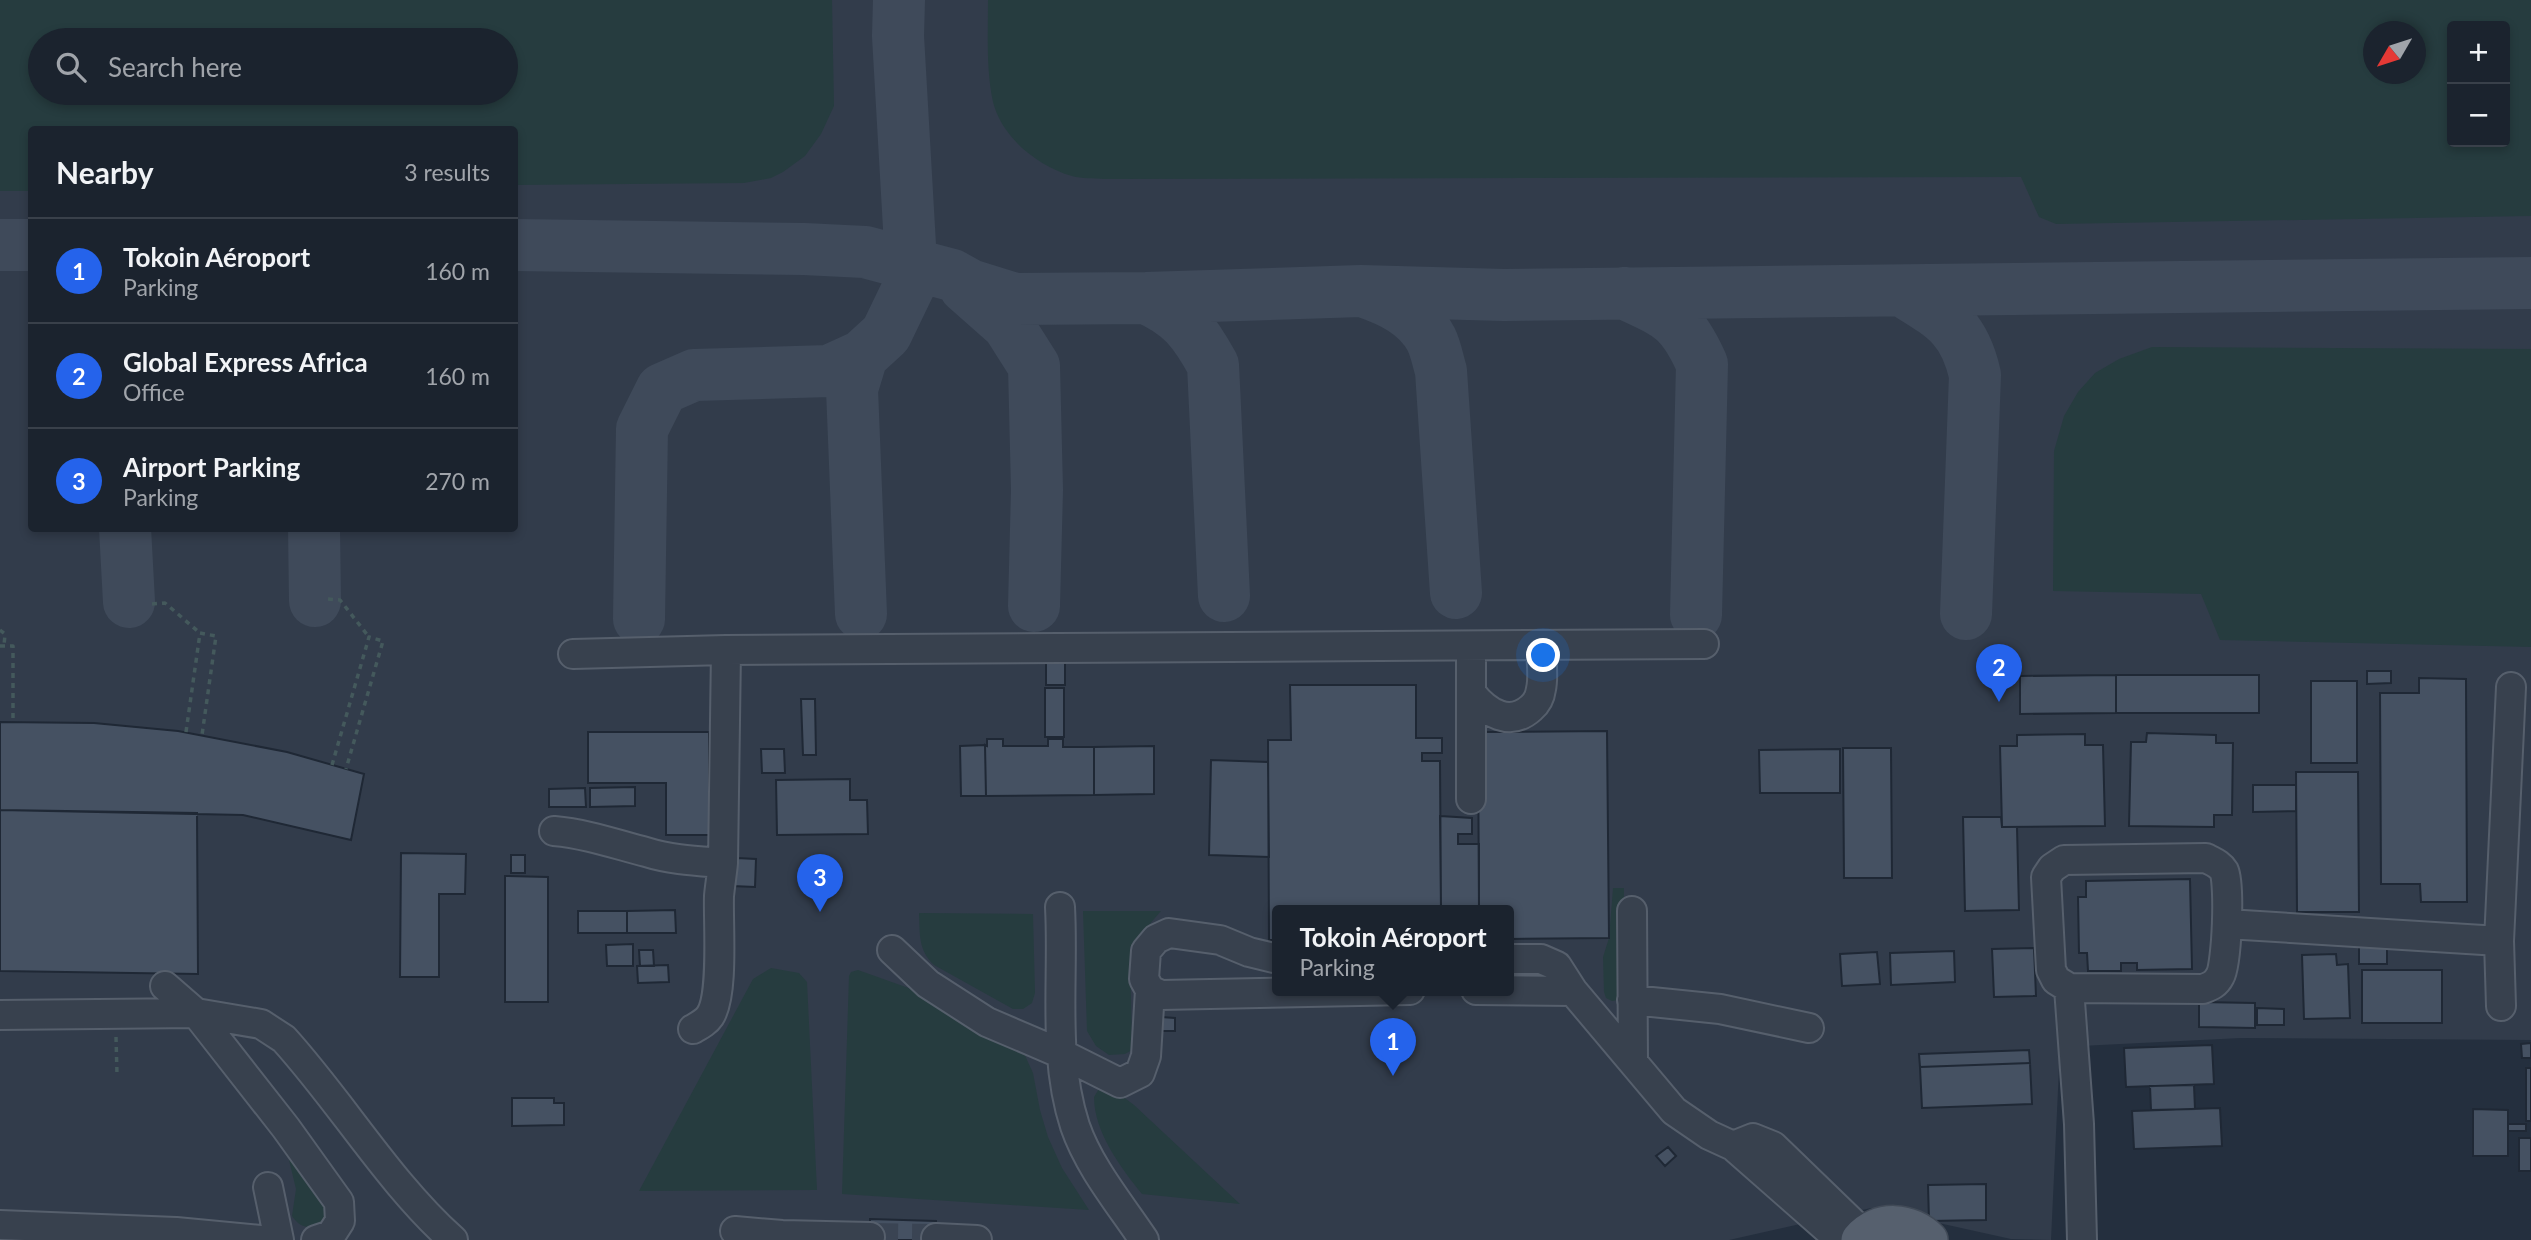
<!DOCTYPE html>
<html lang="en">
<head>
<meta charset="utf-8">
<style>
	:root { --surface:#1b232e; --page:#282f3a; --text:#f1f3f6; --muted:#a0a4aa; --line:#39404a; --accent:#2563eb }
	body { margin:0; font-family:Lato,sans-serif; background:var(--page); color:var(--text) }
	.controls { position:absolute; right:21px; top:21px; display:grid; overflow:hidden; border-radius:7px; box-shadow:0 4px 10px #0003 }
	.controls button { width:63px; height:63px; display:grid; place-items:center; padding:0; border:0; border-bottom:2px solid var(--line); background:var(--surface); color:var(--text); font:35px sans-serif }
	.compass { position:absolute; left:2363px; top:21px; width:63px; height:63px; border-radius:50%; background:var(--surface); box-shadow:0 4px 10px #0003; rotate:231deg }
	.you { position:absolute; left:1544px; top:656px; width:24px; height:24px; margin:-18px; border:5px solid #fff; border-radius:50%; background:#1a73e8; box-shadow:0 0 0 10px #1a73e833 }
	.badge { display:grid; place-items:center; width:46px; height:46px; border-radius:50%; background:var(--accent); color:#fff; font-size:23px; font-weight:700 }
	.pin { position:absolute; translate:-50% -58px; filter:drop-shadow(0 2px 4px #0008) }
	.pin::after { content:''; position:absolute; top:37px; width:24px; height:21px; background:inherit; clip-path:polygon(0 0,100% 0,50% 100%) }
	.popup { position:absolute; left:1272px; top:905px; width:242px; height:91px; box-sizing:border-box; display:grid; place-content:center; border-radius:7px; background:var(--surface); filter:drop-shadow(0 2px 5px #0005); font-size:23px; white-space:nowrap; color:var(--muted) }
	.popup b { font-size:26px; color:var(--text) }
	.popup::after { content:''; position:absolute; left:50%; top:100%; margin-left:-14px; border:14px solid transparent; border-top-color:var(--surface) }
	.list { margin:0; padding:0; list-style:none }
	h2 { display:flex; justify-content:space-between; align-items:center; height:91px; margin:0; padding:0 28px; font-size:30px }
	h2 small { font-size:23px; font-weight:400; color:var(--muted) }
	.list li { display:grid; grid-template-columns:46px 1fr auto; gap:21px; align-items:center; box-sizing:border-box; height:105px; padding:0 28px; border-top:2px solid var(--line) }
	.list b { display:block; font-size:26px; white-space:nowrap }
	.list p { margin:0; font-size:23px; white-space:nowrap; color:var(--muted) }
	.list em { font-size:23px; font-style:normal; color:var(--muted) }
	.icon { flex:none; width:38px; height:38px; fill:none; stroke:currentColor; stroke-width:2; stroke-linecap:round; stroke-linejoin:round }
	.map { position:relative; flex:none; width:2531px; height:1240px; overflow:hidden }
	.search { position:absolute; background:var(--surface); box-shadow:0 4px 10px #0003; left:28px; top:28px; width:490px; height:77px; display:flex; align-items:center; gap:18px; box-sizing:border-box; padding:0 24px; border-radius:38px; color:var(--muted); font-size:26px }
	.panel { position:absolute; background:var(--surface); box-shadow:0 4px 10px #0003; left:28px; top:126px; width:490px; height:406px; border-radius:7px }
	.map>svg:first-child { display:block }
	.airport { fill:#323c4b; fill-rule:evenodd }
	.green { fill:#263c3f; fill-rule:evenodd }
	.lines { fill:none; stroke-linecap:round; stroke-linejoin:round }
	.taxiway { stroke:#3f4a5a; stroke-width:52 }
	.building { fill:#455162; stroke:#1f2835; stroke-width:2 }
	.minor-tunnel { stroke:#3a4453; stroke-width:28; stroke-dasharray:28 14; stroke-linecap:butt }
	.minor-casing { stroke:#565f6c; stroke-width:32 }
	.major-casing { stroke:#414a57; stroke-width:40 }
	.path { stroke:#44595c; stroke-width:3.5; stroke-dasharray:5 5; stroke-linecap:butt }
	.minor { stroke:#38414e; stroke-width:28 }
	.major { stroke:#56606e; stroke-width:37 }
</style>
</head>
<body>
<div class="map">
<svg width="2531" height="1240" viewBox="0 0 2531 1240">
	<rect width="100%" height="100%" fill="#242f3e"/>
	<path class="airport" d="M0 0H2531V1040L2241 1038 2060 1047 2051 1240 2011 1239 1871 1208 1729 1240H0ZM2452 26H2505V142H2452ZM2374 32H2416V74H2374ZM40 40H506V93H40ZM32 130H514V528H32ZM1278 910H1508V990H1278Z"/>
	<path class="green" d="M0 0H832L834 106 821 134 805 156 783 172 771 178 744 183 515 185 514 130H32L31 191H0ZM506 40V93H40V40Z
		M988 0H2531V216L2056 224 2039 217 2021 177 1104 179C1094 178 1082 179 1072 176 1038 166 1002 138 993 102 986 69 988 34 988 0ZM2452 26H2505V142H2452ZM2374 32H2416V74H2374Z
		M2152 347 2531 349V647L2220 640 2201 594 2053 591 2054 451 2064 416 2078 392 2095 373 2119 359Z
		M1613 888H1624V992L1618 1000 1612 1001 1606 998 1604 992 1603 957 1609 938Z
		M1083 911H1161L1130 947 1132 1050 1125 1054 1109 1055 1096 1046 1087 1031Z
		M919 913 1033 914 1035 993 1032 1003 1023 1009H1013L934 965C918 950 920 934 919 913Z
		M771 968 799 973 807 982 817 1190 639 1191 753 979Z
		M858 970 917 991 1023 1051 1033 1073 1040 1110 1048 1137 1062 1168 1089 1210 842 1194 849 976 851 972Z
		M1100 1087 1118 1093 1134 1105 1240 1204 1142 1194C1121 1168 1094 1132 1094 1097Z
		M294 1156 329 1201 326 1222C312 1228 302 1231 292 1216L296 1189 289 1160Z"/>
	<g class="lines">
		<path class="taxiway" d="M0 245H32
			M514 245 804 249 865 252 952 275 970 285 1015 299 1146 298 1361 291 1504 295 2531 283
			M965 287 1008 325 1034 366 1037 490 1034 606
			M1903 291C1943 316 1964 326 1975 375L1966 614
			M1365 292C1391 301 1417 313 1431 339 1436 349 1438 361 1441 371L1456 593
			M1624 293C1669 314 1681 317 1702 364L1696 615
			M1146 298C1181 313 1195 332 1213 365L1224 596
			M125 528 129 602
			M314 528 315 601
			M861 614 852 389 862 356
			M639 619 642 429 662 389 694 375 829 371 862 356 886 334 912 280 898 36 899 0"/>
	</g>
	<path class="building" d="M1046 654H1065V685H1046Z
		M2367 671H2391V683L2367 684Z
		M2116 675H2259V713H2116Z
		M2116 675V713L2020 714V676Z
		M2419 678 2466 679 2467 902H2421L2420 884H2381L2380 693H2419Z
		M2311 681H2357V763H2311Z
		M1290 685H1416V738H1442V753H1422V761H1440L1441 910H1278V940H1269L1268 740H1291Z
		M1045 688H1064V737H1045Z
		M801 699H815L816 755H803Z
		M0 722 94 723 178 731 287 752 364 774 351 840 243 815 0 810Z
		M1607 731 1609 938 1508 939V910H1479L1478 732Z
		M588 732H709V835H666V783H588Z
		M2147 733 2216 735V743H2233L2232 815H2214V827L2129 826 2131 742H2146Z
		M2085 734V745H2103L2105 826 2002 827 2000 746H2017V735Z
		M987 739H1003V746H1048V739H1063V747H1094V795L986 796 985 745 987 746Z
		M985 745 986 796H961L960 746Z
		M1154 746V794L1094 795V747Z
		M1843 748H1891L1892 878H1844Z
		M761 749H784L785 773H762Z
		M1840 749V793H1760L1759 750Z
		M1211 760 1268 762 1269 857 1209 855Z
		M2296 772H2358L2359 912H2297Z
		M850 779V800H867L868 834 777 835 776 780Z
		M2253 785H2296V811L2253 812Z
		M635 787V806L590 807V788Z
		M585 788 586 807H549V789Z
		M0 810 197 813 198 974 0 971Z
		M1440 816 1472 818V834H1458V844H1479V910H1441Z
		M1963 817H2001L2002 827H2017L2019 910 1965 911Z
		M401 853 466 854 465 894H439V977H400Z
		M511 855H525V873H511Z
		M737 858 756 859 755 887 732 886V874H736Z
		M505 876 548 877V1002H505Z
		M2190 879 2192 969 2137 970V963H2121V971H2088L2087 953H2079L2078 897H2086V881Z
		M675 910 676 933H627V911Z
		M578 911H627V933H578Z
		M2359 939 2387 943V964H2359Z
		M633 944V966H607L606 945Z
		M2034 948 2036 996 1994 997 1992 949Z
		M639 950H653L654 966H640Z
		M1954 951 1955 982 1891 985 1890 953Z
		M1877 952 1880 984 1842 986 1840 954Z
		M2336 954 2337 965 2348 964 2350 1018 2304 1019 2302 955Z
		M668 965 669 982 638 983 637 966Z
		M2362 970H2442V1023H2362Z
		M2199 1002 2255 1003V1028L2199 1027Z
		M2257 1008 2284 1009V1025H2257Z
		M1161 1017 1175 1018V1031H1160Z
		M2531 1043V1058H2522L2521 1044Z
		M2212 1045 2214 1084 2126 1087 2124 1048Z
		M2029 1050 2030 1063 1920 1067 1919 1054Z
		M2030 1063 2032 1104 1922 1108 1920 1067Z
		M2526 1068H2531V1121H2526Z
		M2194 1085 2195 1109 2151 1110 2150 1086Z
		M512 1098H554V1103H564V1125L512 1126Z
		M2220 1108 2222 1146 2134 1149 2132 1111Z
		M2473 1109 2508 1110V1156H2473Z
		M2508 1124H2526V1131H2508Z
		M2519 1138H2531V1171H2519Z
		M1668 1147 1676 1156 1665 1166 1656 1156Z
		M1986 1184V1220L1929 1221 1928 1185Z
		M870 1219 936 1221V1240H870Z"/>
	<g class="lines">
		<path class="minor-tunnel" d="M870 1237 936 1238"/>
		<g class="minor-casing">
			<path id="minor" d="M1471 646V799
				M573 654 726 650 1704 644
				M1472 694C1487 713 1510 727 1531 708 1537 703 1540 697 1541 689 1544 676 1541 660 1541 646
				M554 831C587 834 615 844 646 852 671 860 697 861 723 863
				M2206 858C2213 862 2220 864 2224 871 2230 884 2227 964 2220 976 2216 984 2211 986 2203 989L2069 988 2056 980 2051 970 2046 877 2052 868 2064 860Z
				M1060 907C1064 979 1052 1056 1075 1126 1089 1167 1120 1204 1144 1240
				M1632 911 1633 1061
				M2227 924 2499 941 2511 687
				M2499 941 2501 1006
				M892 950 928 984 987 1022 1062 1054 1120 1083 1140 1073 1146 1056 1150 990 1144 979 1146 951 1156 939 1169 933 1220 940 1249 952 1278 959
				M1508 959H1541L1557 966 1573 991 1674 1111 1709 1135 1733 1146 1840 1240
				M165 986 196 1013 261 1024 284 1039C342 1103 389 1183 453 1240
				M2069 988 2079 1124 2082 1240
				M1150 990 1161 995 1410 990
				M1476 990 1573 991
				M1632 1000 1720 1009 1809 1028
				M0 1015 196 1013 286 1128 339 1202 340 1221 331 1235 316 1240
				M693 1029C700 1025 706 1022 710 1016 724 995 718 923 719 896 720 885 722 874 723 863L726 650
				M1733 1146 1753 1138 1773 1146 1864 1234
				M268 1187 279 1240
				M0 1225 176 1232 260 1240
				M735 1231 782 1235 870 1237
				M936 1238 977 1240"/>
		</g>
		<g class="major-casing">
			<path id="major" d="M1860 1240C1878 1218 1911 1221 1929 1240"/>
		</g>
		<path class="path" d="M328 599 340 600 369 637
			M152 604 165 603 200 633
			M0 630 5 634 4 646
			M0 646H13V722
			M186 732 200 633 216 636 202 735
			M332 765 369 637 383 641 346 769
			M116 1037 117 1074"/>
		<use href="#minor" class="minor"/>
		<use href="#major" class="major"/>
	</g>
</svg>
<div class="controls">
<button>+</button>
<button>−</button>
</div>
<svg class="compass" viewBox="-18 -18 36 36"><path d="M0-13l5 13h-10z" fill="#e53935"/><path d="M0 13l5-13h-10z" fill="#a0a4aa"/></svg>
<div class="you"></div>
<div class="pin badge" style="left:1393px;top:1076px">1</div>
<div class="popup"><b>Tokoin Aéroport</b>Parking</div>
<div class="pin badge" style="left:1999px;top:702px">2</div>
<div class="pin badge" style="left:820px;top:912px">3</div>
<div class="search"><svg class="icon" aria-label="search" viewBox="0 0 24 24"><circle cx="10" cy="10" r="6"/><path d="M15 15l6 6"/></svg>Search here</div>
<section class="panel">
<h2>Nearby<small>3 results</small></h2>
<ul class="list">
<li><span class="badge">1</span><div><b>Tokoin Aéroport</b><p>Parking</p></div><em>160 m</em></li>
<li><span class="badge">2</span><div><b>Global Express Africa</b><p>Office</p></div><em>160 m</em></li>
<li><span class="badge">3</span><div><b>Airport Parking</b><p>Parking</p></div><em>270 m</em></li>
</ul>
</section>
</div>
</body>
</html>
